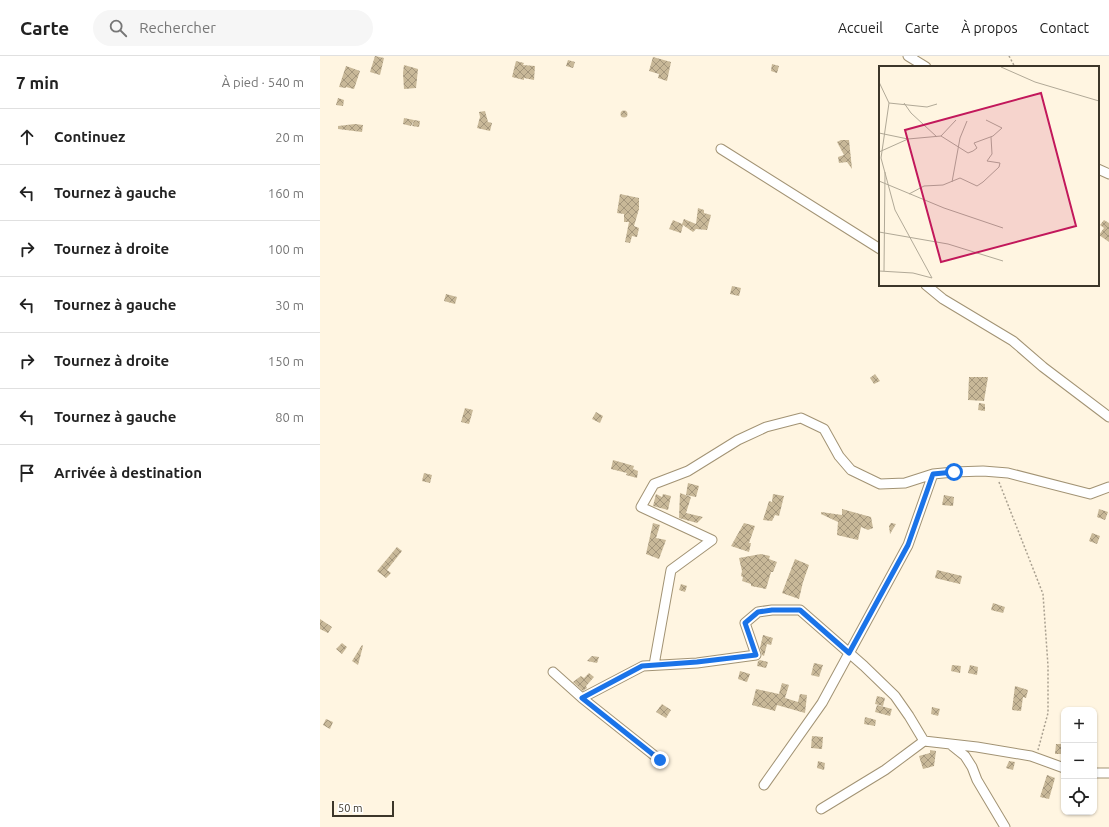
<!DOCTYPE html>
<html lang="fr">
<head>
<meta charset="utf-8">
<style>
	:root { --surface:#fff; --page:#f6f6f6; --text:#222; --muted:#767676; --line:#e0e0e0 }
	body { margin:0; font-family:Ubuntu,sans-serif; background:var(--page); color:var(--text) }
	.controls { position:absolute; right:12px; bottom:12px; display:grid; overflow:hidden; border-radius:8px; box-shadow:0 1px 3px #0004 }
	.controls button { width:36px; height:36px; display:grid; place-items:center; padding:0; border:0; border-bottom:1px solid var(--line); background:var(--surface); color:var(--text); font:20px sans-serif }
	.scale { position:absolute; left:12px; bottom:10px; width:62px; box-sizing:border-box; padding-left:4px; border:2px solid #3c3629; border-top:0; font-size:11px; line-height:14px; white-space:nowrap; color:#3c3629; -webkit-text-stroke:3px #fff; paint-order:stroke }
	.stop { position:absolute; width:12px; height:12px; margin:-9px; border:3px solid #1a73e8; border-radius:50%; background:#fff }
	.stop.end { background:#1a73e8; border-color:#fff; box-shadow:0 1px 4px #0008 }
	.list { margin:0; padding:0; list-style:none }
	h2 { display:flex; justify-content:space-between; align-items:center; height:52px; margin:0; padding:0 16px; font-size:17px }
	h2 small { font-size:13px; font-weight:400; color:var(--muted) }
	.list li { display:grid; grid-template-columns:26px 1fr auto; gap:12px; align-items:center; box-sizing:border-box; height:56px; padding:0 16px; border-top:1px solid var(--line) }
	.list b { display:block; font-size:15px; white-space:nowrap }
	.list em { font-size:13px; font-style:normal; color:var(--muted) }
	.icon { flex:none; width:22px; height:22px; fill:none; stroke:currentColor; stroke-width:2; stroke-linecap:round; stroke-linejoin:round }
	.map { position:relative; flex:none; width:789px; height:771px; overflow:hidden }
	header { display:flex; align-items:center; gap:24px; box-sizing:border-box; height:56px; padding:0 20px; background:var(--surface); border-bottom:1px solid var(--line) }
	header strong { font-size:19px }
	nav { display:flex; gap:22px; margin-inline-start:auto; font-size:14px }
	.search { width:280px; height:36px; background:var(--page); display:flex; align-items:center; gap:10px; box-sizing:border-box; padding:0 14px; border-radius:22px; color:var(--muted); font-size:15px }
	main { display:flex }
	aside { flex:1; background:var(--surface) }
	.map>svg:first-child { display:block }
	.building { fill:url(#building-cross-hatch) }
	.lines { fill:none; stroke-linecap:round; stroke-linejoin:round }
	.street-casing { stroke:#a29374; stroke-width:11 }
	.path { stroke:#a9a090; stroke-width:1.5; stroke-dasharray:2 2; stroke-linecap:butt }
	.street { stroke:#fff; stroke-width:9 }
	.route { stroke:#1a73e8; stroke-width:5 }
	.inset-road { fill:none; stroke:#b1a997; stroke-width:1 }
	.view { fill:#c2185b; fill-opacity:0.15; stroke:#c2185b; stroke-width:2 }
	.inset-edge { fill:none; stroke:#3c3629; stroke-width:2 }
</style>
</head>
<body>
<header>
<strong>Carte</strong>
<div class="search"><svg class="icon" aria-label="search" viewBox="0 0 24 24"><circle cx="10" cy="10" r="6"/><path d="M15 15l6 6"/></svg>Rechercher</div>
<nav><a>Accueil</a><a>Carte</a><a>À propos</a><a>Contact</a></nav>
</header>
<main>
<aside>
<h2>7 min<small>À pied · 540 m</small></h2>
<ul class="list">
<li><svg class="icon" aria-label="ahead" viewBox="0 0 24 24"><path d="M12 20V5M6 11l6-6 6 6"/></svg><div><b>Continuez</b></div><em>20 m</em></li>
<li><svg class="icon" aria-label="left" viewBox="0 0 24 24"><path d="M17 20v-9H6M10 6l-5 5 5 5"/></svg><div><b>Tournez à gauche</b></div><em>160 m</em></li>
<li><svg class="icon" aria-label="right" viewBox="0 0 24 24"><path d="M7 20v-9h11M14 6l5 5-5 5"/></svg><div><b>Tournez à droite</b></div><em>100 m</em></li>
<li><svg class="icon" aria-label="left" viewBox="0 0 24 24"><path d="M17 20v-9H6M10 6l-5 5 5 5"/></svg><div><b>Tournez à gauche</b></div><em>30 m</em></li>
<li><svg class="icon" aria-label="right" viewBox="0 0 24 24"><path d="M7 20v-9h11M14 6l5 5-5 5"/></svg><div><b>Tournez à droite</b></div><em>150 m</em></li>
<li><svg class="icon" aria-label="left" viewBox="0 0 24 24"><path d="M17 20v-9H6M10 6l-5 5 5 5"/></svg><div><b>Tournez à gauche</b></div><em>80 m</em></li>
<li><svg class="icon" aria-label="arrive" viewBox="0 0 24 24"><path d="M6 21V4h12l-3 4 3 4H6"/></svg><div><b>Arrivée à destination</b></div></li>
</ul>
</aside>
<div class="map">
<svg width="789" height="771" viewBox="0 0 789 771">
	<defs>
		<pattern id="building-cross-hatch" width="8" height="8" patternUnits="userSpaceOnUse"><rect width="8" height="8" fill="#c8b898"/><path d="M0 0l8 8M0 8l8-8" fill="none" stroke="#a4967c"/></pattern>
	</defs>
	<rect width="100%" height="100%" fill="#fff5e1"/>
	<path class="building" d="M55 0 64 2 60 19 50 16Z
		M333 1 351 6 347 25 338 22 339 18 329 15Z
		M248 4 255 6 253 12 246 10Z
		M196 5 204 7 203 9 215 10 214 24 204 22V24L192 21Z
		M452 8 459 10 457 17 451 15Z
		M84 9 98 13 96 32 84 33 83 17Z
		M26 10 40 15 34 33 26 31V32L19 31Z
		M18 42 24 44 23 50 16 49Z
		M300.5 58a3.5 3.5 0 1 1 7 0a3.5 3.5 0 1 1-7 0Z
		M165 55 168 66 172 67 170 75 157 72 160 61 159 56Z
		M84 62 94 64 91 70 83 68Z
		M94 64 100 65 99 71 92 70Z
		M35 68 43 69 42 76 18 73V70Z
		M521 84H529L532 113 527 106 519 107 518 101 524 99 517 86Z
		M300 138 319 142V153L314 170 319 172 317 181 312 180 310 187 305 186 309 166H304V158L297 157Z
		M378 152 384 154V157L391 159 387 174 376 173 373 176 363 169 361 177 349 173 353 164 362 168 364 163 376 168Z
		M784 164 789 167V186L779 179 784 172 780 169Z
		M412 230 421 232 419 240 410 238Z
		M126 238 137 241 135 248 124 245Z
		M555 318 560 325 554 328 550 322Z
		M649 321H668L664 345 648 344Z
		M659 347 665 348V355L658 354Z
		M145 352 153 354 149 368 141 366Z
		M276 356 283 360 280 367 272 363Z
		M293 404 314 410 313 413 318 415 317 422 306 419 307 417 291 413Z
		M104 417 112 419 110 427 102 425Z
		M368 427 379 430 376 441 366 439Z
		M360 437 371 441 366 457 383 461 377 467 359 462Z
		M336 438 342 441 343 438 351 440 348 454 333 450Z
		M453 438 464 440 459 460 455 459 452 465 443 464 449 445 452 446Z
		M624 439 634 441 633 450 622 449Z
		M522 453 551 461 553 472 548 474 541 471 538 484 517 479 518 466 501 458V456L522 459Z
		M779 453 788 456 785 464 777 461Z
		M333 467 340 469 336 482 346 484 339 503 326 498Z
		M424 467 435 470 429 487H431L429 496 411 490Z
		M571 467 576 468 570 478 569 470Z
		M772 477 780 480 777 488 769 485Z
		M77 491 82 495 67 514 71 517 66 522 57 515Z
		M441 498 450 500 449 503 457 506 453 516H451L446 533 431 530V528L422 525 423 521 421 520 422 515 419 502Z
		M475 503 489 509 483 526 479 543 462 537Z
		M617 514 642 520 640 528 615 522Z
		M361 528 367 530 365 536 359 534Z
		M673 547 685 551 683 557 671 554Z
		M0 563 12 571 8 577 0 573Z
		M443 579 453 582 451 589 447 588 444 600 442 599 440 592Z
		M22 587 27 591 22 598 16 593Z
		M42 589 43 590 38 609 32 605Z
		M272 600 279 601 277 607 267 605Z
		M440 604 448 606 446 612 437 610 438 605Z
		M494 607 503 609 499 621 491 619Z
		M632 609 641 610 640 617 631 615Z
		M650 609 658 611 657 619 648 617Z
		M420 615 430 618 427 626 418 623Z
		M269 617 274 621 266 630 267 632 263 635 253 626 261 620 264 622Z
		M462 627 469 629 465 642 478 646 480 638 487 639 485 657 457 649 455 655 432 649 436 633 459 638Z
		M695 630 708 634 706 642 703 641 701 655 692 654Z
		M557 640 565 642 563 650 555 648Z
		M342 648 351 654 346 662 336 656Z
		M557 649 572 653 570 660 555 656Z
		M612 651 620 653 618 660 611 658Z
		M545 661 556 664 555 670 544 668Z
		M6 663 13 666 10 673 3 669Z
		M492 680 503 681 502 693 491 692Z
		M736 688H744V698H735Z
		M610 694 616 695 614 710 603 713 599 700 610 697Z
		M498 705 505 707 504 714 497 712Z
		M689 705 695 706 693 714 686 712Z
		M727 719 735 722 729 743 720 741Z"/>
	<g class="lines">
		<g class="street-casing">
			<path id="street" d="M588 0 606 11
				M401 93 560 193
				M778 113 789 118
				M606 229 623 243 693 285 723 311 789 361
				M334 609 351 514 392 484 321 451 334 428 368 415 418 384 446 371 481 362 504 373 519 400 531 414 560 428 585 427 613 418 634 416 663 415 688 417 770 438 789 431
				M233 616 262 642
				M630 688 645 700 652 711 657 724 685 771
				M340 704 262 642 323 610 377 607 436 599 425 567 438 556 452 554H480L544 610 575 640 589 660 604 685
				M774 717H789
				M444 729 502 647 588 489 613 418
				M501 753 565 714 604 685 657 691 711 700 744 712"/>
		</g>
		<path class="path" d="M689 0 695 11
			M679 426 723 538 728 610V657L718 694"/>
		<use href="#street" class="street"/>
	</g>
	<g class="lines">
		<path class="route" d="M340 704 262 642 322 610 377 606 436 599 425 567 438 556 452 554H480L529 597 588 489 613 418 634 416"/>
	</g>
	<g transform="translate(559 10)">
		<rect width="220" height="220" fill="#fff5e1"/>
		<path class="inset-road" d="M122 1 156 16 220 35M0 16 10 37 2 92 16 144 53 212M10 37 48 41 58 38M25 37 32 47 58 71M0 67 29 73M62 70 89 87 94 85 98 82 95 77 114 70 123 62 107 54M0 86 29 73 62 70 77 54M0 115 65 142 124 162M73 116 81 72 88 55M30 128 45 120 64 119 81 112 98 120 104 116 120 101 121 97 108 95 113 88 112 71M0 166 69 178 124 195M0 205 34 207 53 212M5 205 6 106"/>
		<path class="view" d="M162 27 197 160 62 196 26 64Z"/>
		<rect width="220" height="220" class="inset-edge"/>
	</g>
</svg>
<div class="controls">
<button>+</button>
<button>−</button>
<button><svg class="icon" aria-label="locate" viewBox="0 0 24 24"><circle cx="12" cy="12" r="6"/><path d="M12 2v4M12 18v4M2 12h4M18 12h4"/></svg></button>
</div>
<div class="scale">50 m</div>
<div class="stop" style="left:634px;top:416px"></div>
<div class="stop end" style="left:340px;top:704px"></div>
</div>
</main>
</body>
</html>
